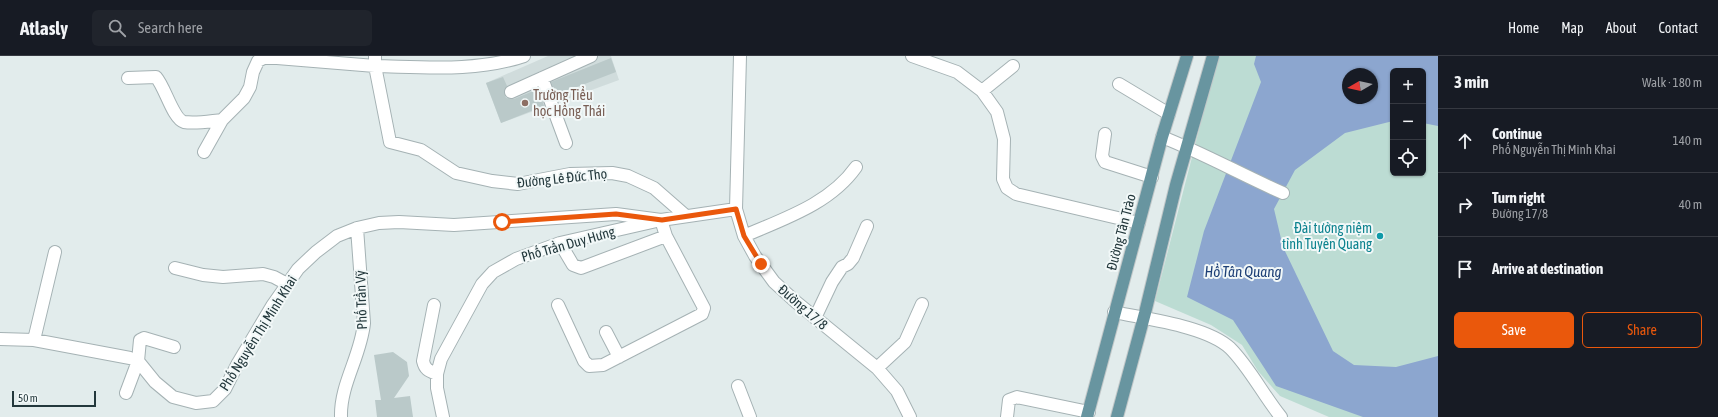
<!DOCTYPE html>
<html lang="en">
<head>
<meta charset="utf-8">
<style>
	:root { --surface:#171b24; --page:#20242c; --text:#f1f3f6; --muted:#9ea1a6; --line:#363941; --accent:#ea580c }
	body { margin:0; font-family:"Asap Condensed",sans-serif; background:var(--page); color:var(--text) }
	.controls { position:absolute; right:12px; top:12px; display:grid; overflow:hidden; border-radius:6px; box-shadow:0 1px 3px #0004 }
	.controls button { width:36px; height:36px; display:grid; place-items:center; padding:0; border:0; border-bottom:1px solid var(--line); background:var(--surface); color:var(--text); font:20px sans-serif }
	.compass { position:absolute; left:1342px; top:12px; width:36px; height:36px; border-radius:50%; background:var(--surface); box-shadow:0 1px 3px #0004; rotate:261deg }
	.scale { position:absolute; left:12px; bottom:10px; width:84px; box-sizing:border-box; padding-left:4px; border:2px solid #23383c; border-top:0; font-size:11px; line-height:14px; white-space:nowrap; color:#23383c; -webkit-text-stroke:3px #f2f8f8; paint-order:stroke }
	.stop { position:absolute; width:12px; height:12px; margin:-9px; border:3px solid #ea580c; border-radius:50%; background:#fff }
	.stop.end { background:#ea580c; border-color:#fff; box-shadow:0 1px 4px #0008 }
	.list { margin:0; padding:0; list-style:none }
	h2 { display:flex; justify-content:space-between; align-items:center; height:52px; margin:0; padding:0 16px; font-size:17px }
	h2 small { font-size:13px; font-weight:400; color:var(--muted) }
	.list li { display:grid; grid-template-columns:26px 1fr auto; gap:12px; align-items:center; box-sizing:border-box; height:64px; padding:0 16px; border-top:1px solid var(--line) }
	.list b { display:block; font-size:15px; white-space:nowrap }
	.list p { margin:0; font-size:13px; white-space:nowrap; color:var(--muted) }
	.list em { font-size:13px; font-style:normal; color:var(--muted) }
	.actions { display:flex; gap:8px; padding:12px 16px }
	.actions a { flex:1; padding:9px 0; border:1px solid var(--accent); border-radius:6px; text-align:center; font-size:14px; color:var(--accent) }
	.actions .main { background:var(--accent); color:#fff }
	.icon { flex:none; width:22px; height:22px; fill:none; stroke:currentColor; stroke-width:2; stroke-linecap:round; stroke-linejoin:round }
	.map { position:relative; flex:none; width:1438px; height:361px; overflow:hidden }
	header { display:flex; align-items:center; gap:24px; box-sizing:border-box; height:56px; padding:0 20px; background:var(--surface); border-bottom:1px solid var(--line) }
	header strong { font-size:19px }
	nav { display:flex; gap:22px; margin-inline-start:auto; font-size:14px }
	.search { width:280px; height:36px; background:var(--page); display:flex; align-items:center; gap:10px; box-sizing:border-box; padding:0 14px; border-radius:6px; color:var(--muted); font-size:15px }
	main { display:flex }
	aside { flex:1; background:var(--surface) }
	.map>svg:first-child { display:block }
	.built { fill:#d0dcdc }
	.green { fill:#bcdcd3; fill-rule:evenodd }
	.water { fill:#8ca6cf; fill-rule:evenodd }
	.building { fill:#bac9c9 }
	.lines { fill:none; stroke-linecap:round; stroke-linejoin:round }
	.minor-casing { stroke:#a5b2b4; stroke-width:14 }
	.major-casing { stroke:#c1c7c8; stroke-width:14 }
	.minor { stroke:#fff; stroke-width:12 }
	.major { stroke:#6895a0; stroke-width:12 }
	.route { stroke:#ea580c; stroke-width:5 }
	.education-dot { fill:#8d6e63; stroke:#f2f8f8; stroke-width:1.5 }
	.culture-dot { fill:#0f9aa8; stroke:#f2f8f8; stroke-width:1.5 }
	.labels { text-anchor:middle; stroke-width:4; stroke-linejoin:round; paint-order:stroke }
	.education-label { font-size:14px; fill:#785e54; stroke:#f2f8f8; text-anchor:start }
	.street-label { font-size:14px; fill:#23383c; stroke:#f2f8f8 }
	.culture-label { font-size:14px; fill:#0d838f; stroke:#f2f8f8; text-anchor:end }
	.water-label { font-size:15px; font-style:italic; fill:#1e4077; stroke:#f2f8f8 }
</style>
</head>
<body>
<header>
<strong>Atlasly</strong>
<div class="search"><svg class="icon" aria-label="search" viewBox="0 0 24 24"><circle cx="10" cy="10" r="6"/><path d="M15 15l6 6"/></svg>Search here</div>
<nav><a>Home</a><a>Map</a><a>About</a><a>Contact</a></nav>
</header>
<main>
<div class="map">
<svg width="1438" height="361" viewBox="0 0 1438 361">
	<rect width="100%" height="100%" fill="#e2ecec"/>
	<path class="built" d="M548 0H611L619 24 501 67 486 27Z"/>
	<path class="green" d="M1218 0H1438V361H1329L1280 340 1258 315 1242 289 1211 269 1155 245ZM1393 15H1423V117H1393ZM1348 18H1372V42H1348Z"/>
	<path class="water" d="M1256 0H1438V70L1423 67V15H1393V65L1345 77 1295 114 1274 153 1283 191 1333 295 1354 309 1396 311 1438 300V361H1363L1276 330 1233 264 1187 241 1204 175 1261 26 1254 8ZM1348 18H1372V42H1348Z"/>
	<path class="building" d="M611 2 616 16 556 39 551 26Z
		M503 21 507 30 504 36 506 42 514 43 538 33 544 50 501 67 486 27Z
		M393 296 407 306 409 320 394 342 410 340 413 361H377L375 344H381L374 299Z"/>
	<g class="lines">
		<g class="minor-casing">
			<path id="minor" d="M375 0V10C424 11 477 16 524 0
				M740 0 736 153 744 180 755 200 774 226 796 246 877 312 897 335 910 361
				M912 0 957 16 982 35 997 56 1004 83 1003 123 1007 132 1016 138 1139 167
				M128 22 156 21C165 31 173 63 184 66 196 68 211 65 222 64
				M542 22 566 87
				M1119 28 1169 58
				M982 35 1013 10
				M511 36 591 0
				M1105 78 1102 100 1105 106 1152 121
				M1162 81C1203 97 1242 119 1283 137
				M204 96 222 64 244 42 250 31 253 16 258 5 264 2H277L375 10 390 86 421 94 456 117 492 125 518 128 570 118 612 117 628 120 654 132 686 160
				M744 180C783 163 830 148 856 111
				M560 187 573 209 581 212 666 180
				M175 212 203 219 223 221 263 218 274 221 287 228
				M434 249 423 305C425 314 429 315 437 318
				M1114 256C1146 263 1206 270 1230 292 1250 312 1263 339 1281 361
				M815 262 832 226 842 211 848 208 853 202 867 170
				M606 276 619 301
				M0 283 34 284 130 302 138 305 155 326 173 341 196 347 213 345 225 333 238 307 272 250 298 213 316 196 337 180 357 172 379 167 399 166 454 169 616 158 661 164 736 153
				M34 284 55 196
				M877 312 905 286 922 248
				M738 330 750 361
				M126 337 138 305 140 284 144 282 174 291
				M341 361C340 328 361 300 364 267L357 172
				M443 361 437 332V318L441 303 482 228 493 216 516 203 560 187 661 164 666 180 704 252 702 258 603 309 589 310 584 305 558 249
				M1007 361 1009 344 1017 341 1089 356"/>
		</g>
		<g class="major-casing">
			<path id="major" d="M1087 361 1162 81 1187 0
				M1117 361 1145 257 1176 129 1213 0"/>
		</g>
		<use href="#minor" class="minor"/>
		<use href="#major" class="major"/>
	</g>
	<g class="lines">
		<path class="route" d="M502 166 616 158 662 164 736 153 744 180 761 208"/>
	</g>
	<circle class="education-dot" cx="525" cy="47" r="4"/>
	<circle class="culture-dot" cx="1380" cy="180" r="4"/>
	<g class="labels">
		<g class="education-label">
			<text x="533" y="44">Trường Tiểu<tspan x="533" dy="16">học Hồng Thái</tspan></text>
		</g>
		<g class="street-label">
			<text transform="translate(562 122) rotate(-6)" y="5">Đường Lê Đức Thọ</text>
			<text transform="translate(1121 176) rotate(-75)" y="5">Đường Tân Trào</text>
			<text transform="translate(568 188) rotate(-16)" y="5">Phố Trần Duy Hưng</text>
			<text transform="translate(361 244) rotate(-92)" y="5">Phố Trần Vỹ</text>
			<text transform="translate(803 251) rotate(41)" y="5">Đường 17/8</text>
			<text transform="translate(258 277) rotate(-58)" y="5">Phố Nguyễn Thị Minh Khai</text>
		</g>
		<g class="culture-label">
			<text x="1372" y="177">Đài tưởng niệm<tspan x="1372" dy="16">tỉnh Tuyên Quang</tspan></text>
		</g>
		<g class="water-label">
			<text x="1243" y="221">Hồ Tân Quang</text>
		</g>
	</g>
</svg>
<div class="controls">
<button>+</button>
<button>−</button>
<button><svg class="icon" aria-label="locate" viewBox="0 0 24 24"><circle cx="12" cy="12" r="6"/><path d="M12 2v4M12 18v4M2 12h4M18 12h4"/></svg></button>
</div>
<svg class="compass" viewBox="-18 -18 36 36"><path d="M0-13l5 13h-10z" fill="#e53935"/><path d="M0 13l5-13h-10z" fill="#9ea1a6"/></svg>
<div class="scale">50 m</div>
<div class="stop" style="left:502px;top:166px"></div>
<div class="stop end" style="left:761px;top:208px"></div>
</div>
<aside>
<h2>3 min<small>Walk · 180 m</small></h2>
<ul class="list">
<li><svg class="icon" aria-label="ahead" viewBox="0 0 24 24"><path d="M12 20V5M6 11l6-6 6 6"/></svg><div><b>Continue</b><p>Phố Nguyễn Thị Minh Khai</p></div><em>140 m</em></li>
<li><svg class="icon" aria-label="right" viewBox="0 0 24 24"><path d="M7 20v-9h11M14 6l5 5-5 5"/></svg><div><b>Turn right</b><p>Đường 17/8</p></div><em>40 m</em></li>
<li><svg class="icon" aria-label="arrive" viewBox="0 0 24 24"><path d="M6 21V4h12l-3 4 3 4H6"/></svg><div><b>Arrive at destination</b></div></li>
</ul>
<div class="actions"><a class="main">Save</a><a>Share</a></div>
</aside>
</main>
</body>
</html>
